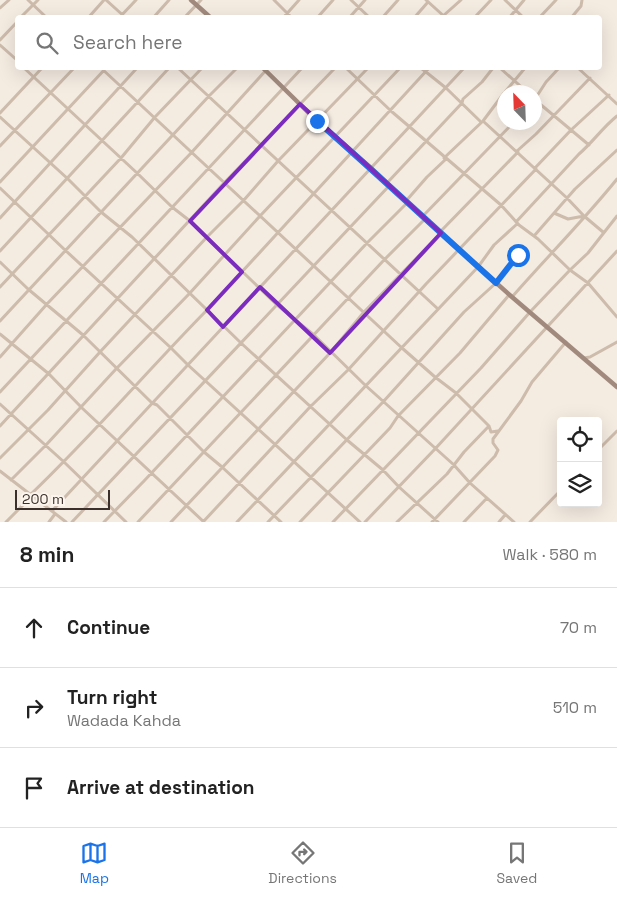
<!DOCTYPE html>
<html lang="en">
<head>
<meta charset="utf-8">
<style>
	:root { --surface:#fff; --page:#f6f6f6; --text:#222; --muted:#767676; --line:#e0e0e0; --accent:#1a73e8 }
	body { margin:0; font-family:"Space Grotesk",sans-serif; background:var(--page); color:var(--text) }
	.controls { position:absolute; right:15px; bottom:15px; display:grid; overflow:hidden; border-radius:5px; box-shadow:0 5px 20px #0002 }
	.controls button { width:45px; height:45px; display:grid; place-items:center; padding:0; border:0; border-bottom:1px solid var(--line); background:var(--surface); color:var(--text); font:25px sans-serif }
	.compass { position:absolute; left:497px; top:85px; width:45px; height:45px; border-radius:50%; background:var(--surface); box-shadow:0 5px 20px #0002; rotate:337deg }
	.scale { position:absolute; left:15px; bottom:12px; width:95px; box-sizing:border-box; padding-left:5px; border:2px solid #3b302b; border-top:0; font-size:14px; line-height:18px; white-space:nowrap; color:#3b302b; -webkit-text-stroke:4px #fbf5ee; paint-order:stroke }
	.stop { position:absolute; width:15px; height:15px; margin:-11px; border:4px solid #1a73e8; border-radius:50%; background:#fff }
	.stop.end { background:#1a73e8; border-color:#fff; box-shadow:0 1px 5px #0008 }
	.list { margin:0; padding:0; list-style:none }
	h2 { display:flex; justify-content:space-between; align-items:center; height:65px; margin:0; padding:0 20px; font-size:21px }
	h2 small { font-size:16px; font-weight:400; color:var(--muted) }
	.list li { display:grid; grid-template-columns:32px 1fr auto; gap:15px; align-items:center; box-sizing:border-box; height:80px; padding:0 20px; border-top:1px solid var(--line) }
	.list b { display:block; font-size:19px; white-space:nowrap }
	.list p { margin:0; font-size:16px; white-space:nowrap; color:var(--muted) }
	.list em { font-size:16px; font-style:normal; color:var(--muted) }
	.icon { flex:none; width:28px; height:28px; fill:none; stroke:currentColor; stroke-width:2; stroke-linecap:round; stroke-linejoin:round }
	.map { position:relative; flex:none; width:617px; height:522px; overflow:hidden }
	.search { position:absolute; background:var(--surface); box-shadow:0 5px 20px #0002; left:15px; right:15px; top:15px; height:55px; display:flex; align-items:center; gap:12px; box-sizing:border-box; padding:0 18px; border-radius:5px; color:var(--muted); font-size:19px }
	.sheet { height:305px; background:var(--surface) }
	nav { display:flex; justify-content:space-around; align-items:center; box-sizing:border-box; height:70px; border-top:1px solid var(--line); background:var(--surface); font-size:14px; color:var(--muted) }
	nav a { display:grid; justify-items:center; gap:2px }
	nav .on { color:var(--accent) }
	.map>svg:first-child { display:block }
	.lines { fill:none; stroke-linecap:round; stroke-linejoin:round }
	.minor { stroke:#cdbbac; stroke-width:3 }
	.secondary { stroke:#a18a7d; stroke-width:4.5 }
	.route { stroke:#1a73e8; stroke-width:6 }
	.marked { fill:none; stroke:#7b2cbf; stroke-width:4; stroke-linejoin:round }
</style>
</head>
<body>
<div class="map">
<svg width="617" height="522" viewBox="0 0 617 522">
	<rect width="100%" height="100%" fill="#f4ebe1"/>
	<g class="lines">
		<path class="minor" d="M28 0 47 18
			M106 0 126 18
			M274 0 292 18
			M351 0 370 18
			M426 0 446 18
			M505 0 524 18
			M0 8 9 0
			M443 16 461 0
			M20 18 38 0
			M88 18 104 0
			M119 18 136 0
			M153 18 169 0
			M184 18 201 0
			M283 18 299 0
			M317 18 333 0
			M349 18 365 0
			M382 18 398 0
			M414 18 428 2
			M474 18 491 0
			M509 18 524 0
			M539 18 556 0
			M571 18 581 6 582 0
			M0 40 18 21
			M0 45 18 61
			M24 68 137 173 172 207 190 221 277 305 314 335 365 385 454 465 470 483 514 522
			M101 68 402 348 435 377 456 393 489 426
			M178 68 438 309
			M421 68 446 88 481 122
			M500 68 527 92
			M578 68 617 104
			M505 92 525 68
			M534 99 589 145
			M535 99 546 82 559 68
			M0 113 42 68
			M0 117 68 179 101 212 132 237 241 343 347 440 383 470 399 487 438 522
			M483 121 567 198 584 216
			M0 146 74 68
			M517 151 536 134 590 78
			M444 158 483 121 504 93
			M535 168 571 130 609 95
			M0 182 106 68
			M387 183 462 103 463 99 482 82 493 68
			M0 188 65 250 170 347 188 365 360 522
			M406 201 427 177 446 159
			M554 213 568 219 584 216 603 232
			M617 216 588 253 570 270 588 283 617 317
			M422 217 514 122
			M0 218 137 68
			M516 222 579 154C593 142 603 127 617 116
			M440 232 518 152
			M534 236 575 189 617 150
			M0 251 169 68
			M0 262 28 289 83 335 152 403 157 405 204 452 222 467 281 522
			M0 287 121 158 155 117 202 68
			M512 297C547 257 584 220 617 179
			M0 321 209 96 237 68
			M0 334 49 374 82 408 204 522
			M0 357 47 304 192 152 268 68
			M584 358 590 357 617 342
			M0 392 302 68
			M0 404 64 462 126 522
			M0 426 224 183 335 68
			M598 450 617 431
			M0 458 48 410 100 352 207 237 244 200 278 161 368 68
			M0 471 66 522
			M11 480 46 445 116 369 189 294 260 216 400 68
			M30 495C92 436 147 371 207 310L429 68
			M52 511 464 68
			M6 522 32 496
			M49 522 55 514
			M72 522 389 186
			M104 522 144 481 367 243 407 203
			M138 522 384 260 425 219
			M171 522 330 353 364 312 441 233
			M203 522 310 407 348 370 426 284 536 169
			M237 522 478 267 494 245 517 224
			M268 522 383 402 464 312 496 283 518 255
			M300 522 390 428 398 416 460 353 509 295
			M333 522 481 368 530 312 570 270 538 239 519 225 501 205 391 111 346 68
			M365 522 435 449 617 251
			M397 522 447 474 464 452 489 426 491 432 498 431
			M432 522 495 456 498 450 493 443V439L521 401 532 382 566 342
			M464 522 487 498
			M499 522 505 515
			M530 522 561 490"/>
		<path class="secondary" d="M191 0 211 18
			M263 68 317 121 371 168 425 219 512 297 617 387"/>
	</g>
	<g class="lines">
		<path class="route" d="M317 121C377 174 436 229 496 283L518 255"/>
	</g>
	<path class="marked" d="M300 104 441 233 330 353 260 287 223 327 207 310 242 272 190 221Z"/>
</svg>
<div class="controls">
<button><svg class="icon" aria-label="locate" viewBox="0 0 24 24"><circle cx="12" cy="12" r="6"/><path d="M12 2v4M12 18v4M2 12h4M18 12h4"/></svg></button>
<button><svg class="icon" aria-label="layers" viewBox="0 0 24 24"><path d="M12 4l9 5-9 5-9-5zM3 14l9 5 9-5"/></svg></button>
</div>
<svg class="compass" viewBox="-18 -18 36 36"><path d="M0-13l5 13h-10z" fill="#e53935"/><path d="M0 13l5-13h-10z" fill="#767676"/></svg>
<div class="scale">200 m</div>
<div class="stop" style="left:518px;top:255px"></div>
<div class="stop end" style="left:317px;top:121px"></div>
<div class="search"><svg class="icon" aria-label="search" viewBox="0 0 24 24"><circle cx="10" cy="10" r="6"/><path d="M15 15l6 6"/></svg>Search here</div>
</div>
<section class="sheet">
<h2>8 min<small>Walk · 580 m</small></h2>
<ul class="list">
<li><svg class="icon" aria-label="ahead" viewBox="0 0 24 24"><path d="M12 20V5M6 11l6-6 6 6"/></svg><div><b>Continue</b></div><em>70 m</em></li>
<li><svg class="icon" aria-label="right" viewBox="0 0 24 24"><path d="M7 20v-9h11M14 6l5 5-5 5"/></svg><div><b>Turn right</b><p>Wadada Kahda</p></div><em>510 m</em></li>
<li><svg class="icon" aria-label="arrive" viewBox="0 0 24 24"><path d="M6 21V4h12l-3 4 3 4H6"/></svg><div><b>Arrive at destination</b></div></li>
</ul>
</section>
<nav>
<a class="on"><svg class="icon" aria-label="map" viewBox="0 0 24 24"><path d="M3 6l6-2 6 2 6-2v14l-6 2-6-2-6 2zM9 4v14M15 6v14"/></svg>Map</a>
<a><svg class="icon" aria-label="directions" viewBox="0 0 24 24"><path d="M12 3l9 9-9 9-9-9zM9 14v-3h6M13 9l2 2-2 2"/></svg>Directions</a>
<a><svg class="icon" aria-label="saved" viewBox="0 0 24 24"><path d="M7 4h10v16l-5-4-5 4z"/></svg>Saved</a>
</nav>
</body>
</html>
